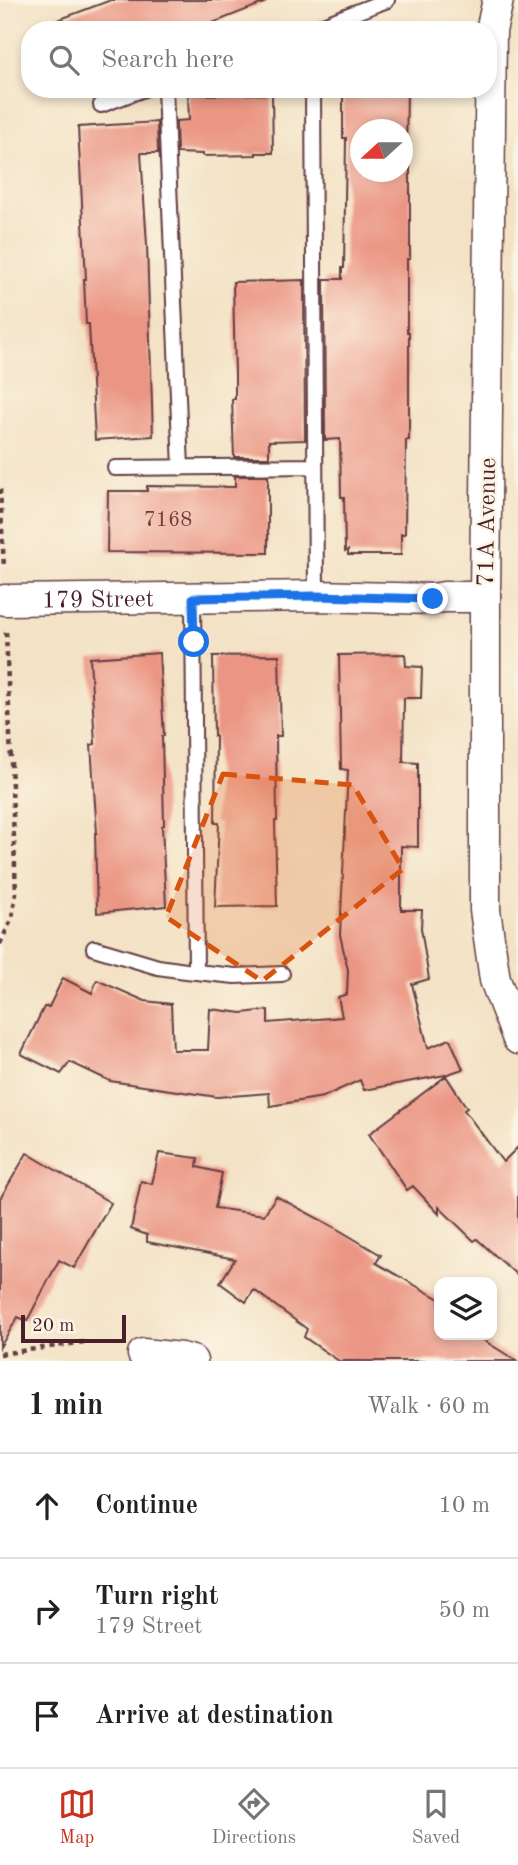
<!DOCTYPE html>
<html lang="en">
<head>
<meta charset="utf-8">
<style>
	:root { --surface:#fff; --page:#f2f2f2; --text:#222; --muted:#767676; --line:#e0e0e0; --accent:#c8321e }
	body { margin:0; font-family:"Old Standard TT",serif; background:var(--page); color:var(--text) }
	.controls { position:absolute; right:21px; bottom:21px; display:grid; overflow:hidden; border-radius:14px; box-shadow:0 4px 10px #0003 }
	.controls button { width:63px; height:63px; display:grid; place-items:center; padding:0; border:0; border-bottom:2px solid var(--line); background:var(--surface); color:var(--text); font:35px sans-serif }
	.compass { position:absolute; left:350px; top:119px; width:63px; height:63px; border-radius:50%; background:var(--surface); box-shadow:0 4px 10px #0003; rotate:249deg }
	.scale { position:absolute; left:21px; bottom:18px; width:105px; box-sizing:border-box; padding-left:7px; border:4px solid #4a1f2b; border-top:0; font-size:19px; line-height:24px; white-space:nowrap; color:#4a1f2b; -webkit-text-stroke:5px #fcf5e5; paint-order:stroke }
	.stop { position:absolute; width:21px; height:21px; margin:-16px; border:5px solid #1a73e8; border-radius:50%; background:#fff }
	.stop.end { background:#1a73e8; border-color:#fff; box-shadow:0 2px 7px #0008 }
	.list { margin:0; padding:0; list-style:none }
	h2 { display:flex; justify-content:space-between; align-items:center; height:91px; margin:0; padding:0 28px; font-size:30px }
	h2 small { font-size:23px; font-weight:400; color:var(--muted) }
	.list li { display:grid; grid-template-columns:46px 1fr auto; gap:21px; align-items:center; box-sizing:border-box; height:105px; padding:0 28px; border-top:2px solid var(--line) }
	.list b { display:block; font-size:26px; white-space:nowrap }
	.list p { margin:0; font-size:23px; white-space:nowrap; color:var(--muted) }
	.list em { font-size:23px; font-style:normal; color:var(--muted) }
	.icon { flex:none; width:38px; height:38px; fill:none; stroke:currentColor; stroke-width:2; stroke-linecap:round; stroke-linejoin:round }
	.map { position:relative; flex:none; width:518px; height:1361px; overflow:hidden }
	.search { position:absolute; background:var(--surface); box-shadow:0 4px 10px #0003; left:21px; right:21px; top:21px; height:77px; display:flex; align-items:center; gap:18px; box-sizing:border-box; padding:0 24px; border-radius:28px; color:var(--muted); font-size:26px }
	.sheet { height:406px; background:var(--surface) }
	nav { display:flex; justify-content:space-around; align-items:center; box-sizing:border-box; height:98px; border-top:2px solid var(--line); background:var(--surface); font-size:19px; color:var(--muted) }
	nav a { display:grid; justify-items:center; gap:4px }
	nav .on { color:var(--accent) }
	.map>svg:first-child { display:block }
	.building { fill:#eb9684; fill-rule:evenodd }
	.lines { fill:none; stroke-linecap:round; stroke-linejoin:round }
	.service-casing { stroke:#633c42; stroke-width:18 }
	.minor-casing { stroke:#633c42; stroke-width:33 }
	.path { stroke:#633c42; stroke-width:4.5; stroke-dasharray:5 5; stroke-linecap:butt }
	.service { stroke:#fff; stroke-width:14 }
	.minor { stroke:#fff; stroke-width:30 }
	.route { stroke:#1a73e8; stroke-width:9 }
	.marked { fill:#d8530f; fill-opacity:0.2; stroke:#d8530f; stroke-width:5; stroke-dasharray:14 9; stroke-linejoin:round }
	.labels { text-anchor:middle; stroke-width:5; stroke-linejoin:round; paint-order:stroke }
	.number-label { font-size:21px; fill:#723d41 }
	.street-label { font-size:24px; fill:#4a1f2b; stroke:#fcf5e5 }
</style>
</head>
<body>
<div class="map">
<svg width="518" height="1361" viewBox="0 0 518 1361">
	<rect width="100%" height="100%" fill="#fcf5e5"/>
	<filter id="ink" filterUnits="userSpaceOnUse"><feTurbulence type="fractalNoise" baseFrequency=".0143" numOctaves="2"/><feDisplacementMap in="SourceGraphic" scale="14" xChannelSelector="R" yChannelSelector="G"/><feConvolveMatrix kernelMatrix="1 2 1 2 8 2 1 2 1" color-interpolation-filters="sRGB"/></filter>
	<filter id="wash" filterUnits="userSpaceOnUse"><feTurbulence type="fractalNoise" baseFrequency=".00686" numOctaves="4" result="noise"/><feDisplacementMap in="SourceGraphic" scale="28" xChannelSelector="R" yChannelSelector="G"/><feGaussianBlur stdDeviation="1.57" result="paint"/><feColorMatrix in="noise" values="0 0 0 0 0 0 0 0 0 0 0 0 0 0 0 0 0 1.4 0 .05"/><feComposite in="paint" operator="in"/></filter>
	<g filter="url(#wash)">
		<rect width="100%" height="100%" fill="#f3e2c5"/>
		<g id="blocks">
			<path class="building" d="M111 0H266V2L195 30H40L39 27Z
				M343 89H407L406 154H410V259H407V332H409V440H406L405 534H401V555H348V550L345 551 344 497H341L340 439 325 440 324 279H342V268H344L346 138H343ZM360 130H402V172H360Z
				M272 94 273 153H256V155L203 156V154L177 153 176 121 189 120 188 95Z
				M157 122 158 153H141L147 245 153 436 95 440 89 324H86L84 279H86L78 127Z
				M304 280 305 440 269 441V457H234L232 399H235V375L233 282Z
				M235 476H268V553L107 552 108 491H147V486L235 487Z
				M159 653 164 736H162L164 825 162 826 166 906 97 913 95 833H97L91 745 95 744 90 658Z
				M405 654 406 666 422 667 421 698H404L403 762 418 763V847L401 846V910H422L421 928 429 979 412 984 428 1048 450 1039 463 1069 445 1075 364 1090 360 1080 323 1097 270 1106 269 1093 217 1097 110 1081 70 1062 61 1074 21 1054 44 1007H49L63 978 92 993 97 980 145 1001 171 1004 173 1050H208L210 1009 242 1013 268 1010V1023L342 1017 338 997 347 994 348 970 340 935 348 770 341 769 339 655Z
				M279 655 281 736H276L277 821H275L277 906 215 907 219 823H215L216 736H214L213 656Z
				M446 1076 467 1108 464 1110 503 1162 518 1147V1276L477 1239 474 1241 439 1207V1214L413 1186 407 1190 369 1134Z
				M27 1153 111 1203 74 1268 59 1260 27 1321 18 1317 0 1347V1199Z
				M159 1153 198 1158 197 1167 222 1173 215 1208 264 1215 276 1196 334 1227 381 1255 376 1263 439 1299V1335H475L517 1361H339L304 1337 307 1329 254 1290 246 1302 220 1283 235 1259 147 1242V1235L131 1229 141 1181 152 1184Z"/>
		</g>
	</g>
	<g filter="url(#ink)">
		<use href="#blocks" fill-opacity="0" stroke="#633c42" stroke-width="2"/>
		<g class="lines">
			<g class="service-casing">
				<path id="service" d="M313 29 387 0
					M165 89 181 468
					M313 89 316 596
					M101 105 144 89
					M115 468 315 466
					M193 598 196 972
					M94 948 158 967 186 971 235 976 282 974"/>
			</g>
			<g class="minor-casing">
				<g id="minor">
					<path d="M498 0 491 31 485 597V910L495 980 518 1039"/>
					<path id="s1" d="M5 600 316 596 433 599 444 597H485"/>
					<path d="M143 1354 181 1358 192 1361"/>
				</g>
			</g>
			<path class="path" d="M0 489 4 568
				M0 944 12 918 16 893 6 630
				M0 1354 85 1342"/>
			<use href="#service" class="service"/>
			<use href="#minor" class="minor"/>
		</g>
	</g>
	<g class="lines" filter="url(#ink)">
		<path class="route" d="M194 642 193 598 316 596 433 599"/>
	</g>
	<path class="marked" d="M223 774 353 785 403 869 262 981 166 917Z"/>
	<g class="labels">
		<g class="number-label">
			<text x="168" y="526">7168</text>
		</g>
		<g class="street-label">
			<text transform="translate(486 522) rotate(-89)" y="8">71A Avenue</text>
			<text dy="8" stroke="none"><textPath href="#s1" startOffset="93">179 Street</textPath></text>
		</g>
	</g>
</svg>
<div class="controls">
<button><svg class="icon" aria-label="layers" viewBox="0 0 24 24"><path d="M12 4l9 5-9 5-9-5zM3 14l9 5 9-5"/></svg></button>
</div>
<svg class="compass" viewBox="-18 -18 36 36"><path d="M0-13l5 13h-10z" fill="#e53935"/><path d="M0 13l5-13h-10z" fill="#767676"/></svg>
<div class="scale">20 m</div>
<div class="stop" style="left:194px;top:642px"></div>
<div class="stop end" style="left:433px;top:599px"></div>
<div class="search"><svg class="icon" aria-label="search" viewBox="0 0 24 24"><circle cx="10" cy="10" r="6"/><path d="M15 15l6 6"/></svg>Search here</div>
</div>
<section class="sheet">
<h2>1 min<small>Walk · 60 m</small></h2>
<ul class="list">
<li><svg class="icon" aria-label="ahead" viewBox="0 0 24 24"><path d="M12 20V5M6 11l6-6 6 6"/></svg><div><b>Continue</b></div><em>10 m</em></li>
<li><svg class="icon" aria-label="right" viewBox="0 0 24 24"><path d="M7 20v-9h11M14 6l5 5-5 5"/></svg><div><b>Turn right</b><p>179 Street</p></div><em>50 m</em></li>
<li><svg class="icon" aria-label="arrive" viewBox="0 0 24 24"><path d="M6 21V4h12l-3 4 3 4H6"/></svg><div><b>Arrive at destination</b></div></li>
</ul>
</section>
<nav>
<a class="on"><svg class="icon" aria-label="map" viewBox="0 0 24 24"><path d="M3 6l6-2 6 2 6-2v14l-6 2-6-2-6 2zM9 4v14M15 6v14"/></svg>Map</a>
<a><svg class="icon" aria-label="directions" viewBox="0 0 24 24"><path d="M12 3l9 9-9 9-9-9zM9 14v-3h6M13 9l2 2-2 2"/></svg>Directions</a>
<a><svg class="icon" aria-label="saved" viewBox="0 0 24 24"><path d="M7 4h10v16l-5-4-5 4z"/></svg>Saved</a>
</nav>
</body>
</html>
